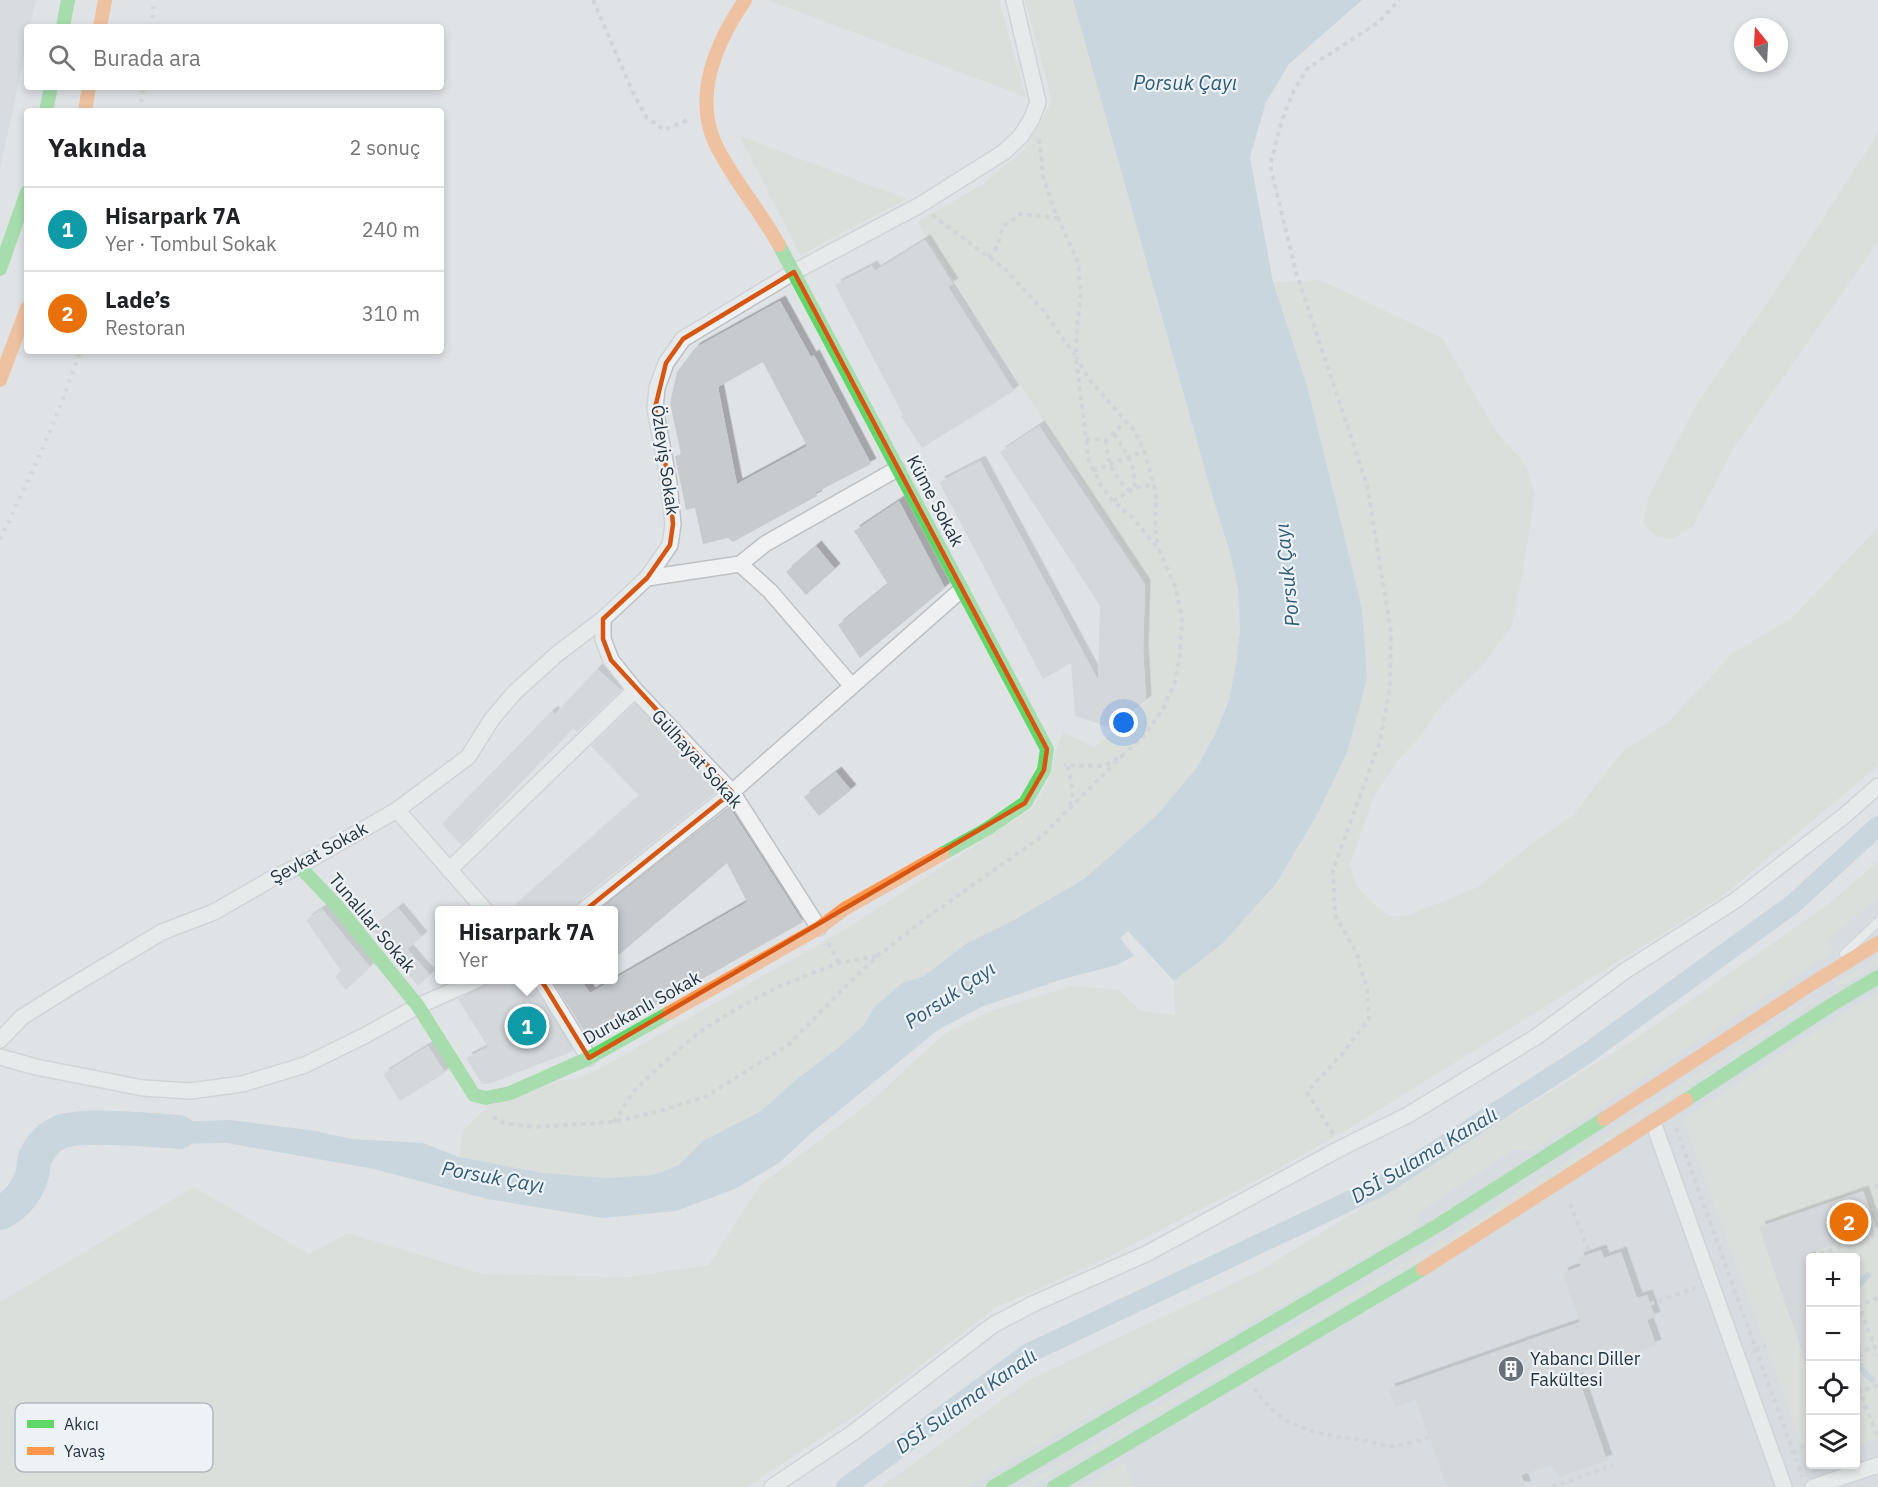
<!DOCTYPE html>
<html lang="tr">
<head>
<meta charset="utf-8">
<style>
	:root { --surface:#fff; --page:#f2f2f2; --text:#202124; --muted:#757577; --line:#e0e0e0; --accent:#0b8043 }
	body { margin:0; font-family:"IBM Plex Sans",sans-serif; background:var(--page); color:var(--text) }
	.controls { position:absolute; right:18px; bottom:18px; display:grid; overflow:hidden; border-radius:6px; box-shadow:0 3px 9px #0003 }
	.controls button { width:54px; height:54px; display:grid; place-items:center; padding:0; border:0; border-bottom:2px solid var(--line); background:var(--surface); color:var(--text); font:30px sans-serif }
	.compass { position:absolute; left:1734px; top:18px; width:54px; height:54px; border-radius:50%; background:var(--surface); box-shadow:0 3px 9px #0003; rotate:342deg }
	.you { position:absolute; left:1124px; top:723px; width:21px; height:21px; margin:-15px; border:4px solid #fff; border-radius:50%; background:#1a73e8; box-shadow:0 0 0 9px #1a73e833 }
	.badge { display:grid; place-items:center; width:39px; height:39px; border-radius:50%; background:var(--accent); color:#fff; font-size:20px; font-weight:700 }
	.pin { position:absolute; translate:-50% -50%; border:3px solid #fff; box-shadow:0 2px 6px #0006 }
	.popup { position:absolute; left:435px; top:906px; width:183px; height:78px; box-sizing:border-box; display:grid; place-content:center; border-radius:6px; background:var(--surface); filter:drop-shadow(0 2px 4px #0005); font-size:20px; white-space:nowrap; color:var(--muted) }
	.popup b { font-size:22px; color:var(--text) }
	.popup::after { content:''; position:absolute; left:50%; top:100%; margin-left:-12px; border:12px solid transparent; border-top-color:var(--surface) }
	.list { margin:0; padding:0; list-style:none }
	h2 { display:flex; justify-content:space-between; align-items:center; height:78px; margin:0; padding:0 24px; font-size:26px }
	h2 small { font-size:20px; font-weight:400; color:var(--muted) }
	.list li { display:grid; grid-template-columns:39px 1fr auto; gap:18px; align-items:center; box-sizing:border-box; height:84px; padding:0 24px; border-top:2px solid var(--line) }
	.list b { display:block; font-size:22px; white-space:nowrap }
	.list p { margin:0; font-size:20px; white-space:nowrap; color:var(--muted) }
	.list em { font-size:20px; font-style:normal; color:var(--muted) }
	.icon { flex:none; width:33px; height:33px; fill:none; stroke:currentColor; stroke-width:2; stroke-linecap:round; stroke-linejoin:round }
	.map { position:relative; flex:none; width:1878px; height:1487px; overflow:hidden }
	.search { position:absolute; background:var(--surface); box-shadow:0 3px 9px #0003; left:24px; top:24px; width:420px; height:66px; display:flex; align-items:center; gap:15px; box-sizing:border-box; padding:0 21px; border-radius:6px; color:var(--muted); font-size:22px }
	.panel { position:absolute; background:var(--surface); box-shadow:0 3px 9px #0003; left:24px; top:108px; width:420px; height:246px; border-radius:6px }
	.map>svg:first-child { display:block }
	.built { fill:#cdd3d9; fill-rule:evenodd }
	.green { fill:#d2dad0 }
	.water { fill:#adc6d2 }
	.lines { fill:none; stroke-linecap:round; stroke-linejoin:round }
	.stream { stroke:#adc6d2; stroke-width:6 }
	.canal { stroke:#adc6d2; stroke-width:20 }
	.river { stroke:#adc6d2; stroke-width:34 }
	.building { fill:#c8cbce; fill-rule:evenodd; filter:url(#shadow) }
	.lane-casing { stroke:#bec1c4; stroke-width:10 }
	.street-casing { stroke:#bec1c4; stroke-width:18 }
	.path { stroke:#bfc3c5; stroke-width:4; stroke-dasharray:4.5 4.5; stroke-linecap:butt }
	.lane { stroke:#eff1f2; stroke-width:8 }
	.street { stroke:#eff1f2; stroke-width:15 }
	.fast { stroke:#63d668; stroke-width:14 }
	.slow { stroke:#ff974d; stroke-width:14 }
	.rail { stroke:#c8cbcd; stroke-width:4.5; stroke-dasharray:3 6; stroke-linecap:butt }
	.marked { fill:none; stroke:#d55511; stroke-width:4.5; stroke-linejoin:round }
	.labels { text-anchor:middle; stroke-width:4.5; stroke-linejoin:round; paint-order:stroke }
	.street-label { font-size:18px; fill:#26343f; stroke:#edf2f6 }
	.poi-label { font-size:18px; fill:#26343f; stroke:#edf2f6; text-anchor:start }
	.water-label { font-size:20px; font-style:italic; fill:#2f5b74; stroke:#edf2f6 }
	.key { fill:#edf2f6; stroke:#b1b9bf; stroke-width:1.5 }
	.key-label { font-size:16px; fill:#26343f }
</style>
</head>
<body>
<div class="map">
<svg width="1878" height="1487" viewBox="0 0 1878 1487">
	<defs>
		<filter id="shadow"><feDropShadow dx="5.5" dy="-5.5" stdDeviation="0" flood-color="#0004"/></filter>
	</defs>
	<rect width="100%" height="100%" fill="#e0e3e6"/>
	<path class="built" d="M0 0H36L30 27H27V44L0 169Z
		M1878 862V1487H881L1033 1378 1258 1272 1631 1042 1825 907ZM1810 1258H1856V1464H1810Z"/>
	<path class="green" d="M770 0H999L1026 97 770 1Z
		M1025 0H1073L1212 495 1231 556 1238 589 1240 632 1236 664 1229 700 1217 730 1198 766 1156 816 1084 879 1012 921 967 943 924 976 902 983 875 1006 864 1025 838 1048 798 1078 761 1111 703 1141 679 1165 653 1175 606 1178 543 1173 459 1157 463 1131 488 1106 562 1080 576 1078 595 1071 844 930 1033 808 1048 782 1062 732 1095 747 1147 702V584L917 222 981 185 1024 150 1052 101Z
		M1878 134V242L1735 446 1693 526 1673 539 1655 536 1643 523 1648 498 1697 403 1771 297Z
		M740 136 907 199 800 255Z
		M1321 280 1442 338 1496 431 1525 464 1535 494 1522 576 1512 625 1487 660 1440 708 1420 737 1399 759 1375 794 1350 864 1357 886 1371 902 1389 916H1406L1476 888 1529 846 1573 815 1623 751 1668 722 1733 653 1793 617 1878 527V766L1720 898 1350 1128 1274 1171 1107 1258 995 1308 860 1412 747 1487H0V1302L194 1187 309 1254 348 1233 483 1274 628 1277 709 1265 760 1185 868 1104 944 1034 993 1010 1072 986 1119 990 1141 1011 1175 1015 1174 981 1223 943 1276 885 1317 815 1367 678 1362 608 1308 389 1273 282Z
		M1878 862V896L1828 941 1833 951 1535 1150H1513L1420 1212 1414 1228 967 1487H881L1033 1378 1258 1272 1631 1042 1825 907Z
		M1878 957V964L1839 988 1835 983Z
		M1878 993V1438L1856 1446V1258H1810V1461L1808 1462 1683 1119 1841 1015Z
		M1812 998 1814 1002 1557 1174 1553 1170Z
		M1547 1174 1550 1179 1470 1231 1031 1487H1020L1468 1226Z
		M1124 1462 1133 1487H1082Z"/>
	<path class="water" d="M1073 0H1362L1289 64 1266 102 1250 157 1273 282 1308 389 1362 608 1367 678 1348 750 1317 815 1276 884 1223 943 1174 981 1128 931 1120 938 1134 956 1117 965 1063 979 981 1007 938 1030 809 1135 779 1163 735 1189 676 1211 603 1218 487 1199 374 1169 227 1143 114 1145 110 1135 162 1122 231 1120 310 1130 352 1139 423 1143 459 1157 543 1173 606 1178 653 1175 679 1165 703 1141 761 1111 798 1078 838 1048 864 1025 875 1006 902 983 924 976 967 943 1012 921 1084 879 1156 816 1198 766 1217 730 1229 700 1236 664 1240 632 1238 589 1231 556 1212 495Z"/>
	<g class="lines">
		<path class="stream" d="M1856 1288 1868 1275
			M1856 1348 1859 1354 1858 1363 1866 1374 1872 1380"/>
		<path class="canal" d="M846 1487 1027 1354 1381 1186 1582 1057 1793 904 1878 826"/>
		<path class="river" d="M0 1213C17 1205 29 1189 33 1171 34 1166 33 1162 35 1158 40 1146 49 1137 60 1132 83 1123 152 1130 179 1132"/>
	</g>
	<path class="building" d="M925 240 953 284 948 287 1014 391 922 448 901 416 903 415 835 285 872 266 875 271Z
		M780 301 811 357 814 355 871 464 815 493 817 496 733 542 728 538 703 544 695 508 686 510 675 456 681 454 670 403 677 372 695 348ZM763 362 807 446 737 484 718 387Z
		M1039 426 1145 585 1143 650 1146 701 1111 728 1075 716 1071 663 1043 679 939 482 980 461 1098 680 1100 606 1000 452Z
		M899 501 945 588 860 658 838 625 888 584 854 531Z
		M816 546 835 569 806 595 786 572Z
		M597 669 621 690 577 732 573 728 461 845 442 824 552 711 555 714Z
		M635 704 714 787 715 793 578 902 574 910H510L639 796 591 746Z
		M836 772 851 790 819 816 804 797Z
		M730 808 803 922 591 1042 552 980H581L590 993 747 902 727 863 614 959V910H599Z
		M398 908 422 937 407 949 430 975 418 986 372 929Z
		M322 909 370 967 346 990 335 977 341 971 306 920Z
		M487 980H531L533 985 573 1051 489 1084H482L466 1058 488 1047 458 999 481 989Z
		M428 1046 445 1073 400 1101 383 1074Z
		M1863 1191 1877 1231 1810 1253V1369L1808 1370 1759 1227Z
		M1601 1250 1604 1258 1621 1252 1637 1298 1647 1295 1655 1317 1647 1320 1656 1345 1577 1374 1607 1460 1558 1478 1553 1465 1521 1475 1526 1487H1447L1416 1400 1395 1407 1389 1389 1580 1322 1562 1273 1581 1266 1578 1258Z"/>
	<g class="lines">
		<g class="lane-casing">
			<path id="lane" d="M1844 954 1878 922"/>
		</g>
		<g class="street-casing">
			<path id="street" d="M740 564 765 544 897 469
				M647 578 740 564 770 591 851 685
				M603 619V639L611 660 635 690 732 792 819 928
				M397 810 485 910
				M449 870 635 690
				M584 910 732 792 961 590
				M541 980 589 1058
				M0 1040 22 1017 70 987 162 932 214 912 273 878 299 866 397 810 468 757 492 719 514 693 557 654 603 619 647 578 670 545 673 524 669 483 655 408 657 388 666 363 683 339 794 272 920 205 1004 152 1021 136 1032 118 1038 102 1014 0
				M0 1057 36 1067 143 1088 190 1091 242 1084 305 1065 366 1035 418 1006 477 980
				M1653 1122 1784 1487
				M772 1487 854 1432 993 1325 1035 1303 1146 1254 1341 1148 1408 1115 1536 1037 1625 971 1736 900 1844 816 1878 786
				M1813 1487 1878 1465"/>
		</g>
		<path class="path" d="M593 0 634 95 647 118 664 130 690 119
			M1039 139 1043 176 1053 207 1078 262 1081 293 1077 326 1076 357 1091 382 1134 430 1144 451 1156 493 1155 527 1158 549
			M932 215 1005 269 1043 310 1076 357 1089 461 1100 484 1113 501 1134 519 1159 550 1175 586 1182 617 1180 653 1175 682 1163 709 1144 736 1122 756 1104 766 1064 765
			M988 257 997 247 1003 226 1021 214 1058 218
			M1114 434 1129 457 1133 467 1135 488
			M1086 439 1106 440 1126 421
			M1106 440C1107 461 1113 477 1130 491
			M1093 471 1144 451
			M1113 501 1135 488 1153 484
			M1068 766 1073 791 1069 809
			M828 943 839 963
			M493 1117 504 1123 533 1127 614 1122 660 1111 707 1096 788 1045 857 975 879 955 926 918 1041 837 1122 756
			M614 1122 633 1092 660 1066 698 1033 736 1009 780 986 839 963 877 956
			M1676 1128 1802 1477
			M1333 1134 1307 1092 1341 1055 1369 1019 1367 989 1356 952 1335 915 1333 870 1380 741 1390 687 1391 632 1367 485 1296 272 1270 165 1282 120 1294 90 1308 68 1379 22 1399 0
			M1878 1185 1876 1187 1878 1193
			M1570 1204 1590 1254
			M1813 1258V1256L1878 1233
			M1878 1298 1859 1305 1878 1356
			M1650 1304 1695 1288
			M1755 1349 1766 1346
			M1856 1350 1875 1349
			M1856 1380 1878 1438
			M1254 1388C1282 1430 1317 1434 1362 1440 1371 1441 1380 1445 1389 1446 1403 1446 1417 1441 1429 1437
			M1857 1393 1878 1385
			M1856 1413 1866 1407
			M1793 1453 1810 1442
			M1552 1487 1613 1465"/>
		<use href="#lane" class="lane"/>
		<use href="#street" class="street"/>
		<path class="fast" d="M63 27 68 0
			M46 111 51 87
			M779 245 1047 749 1044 770 1025 803 987 829 942 854
			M0 269 27 192
			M299 866 337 906 418 1006 474 1095 486 1098 510 1093 589 1058 669 1013
			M1686 1100 1828 1007 1878 977
			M993 1487 1440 1224 1604 1119
			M1054 1487 1423 1269"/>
		<path class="slow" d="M745 0C717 41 693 94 715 143 732 179 760 210 779 245
			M100 27 105 0
			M85 111 89 87
			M0 380 27 308
			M669 1013 819 928 846 908 942 854
			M1604 1119 1813 983 1878 943
			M1423 1269 1686 1100"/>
		<path class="rail" d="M152 27 154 0
			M140 111 143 87
			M0 539C30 478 59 415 80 351"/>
	</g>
	<path d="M0 0H1878V1487H0ZM794 272 1047 749 1044 770 1025 803 589 1058 527 957 732 792 611 660 603 639V619L647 578 670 545 673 524 669 483 655 408 666 363 683 339Z" fill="#e0e3e6" fill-opacity=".55" fill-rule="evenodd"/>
	<path class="marked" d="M794 272 1047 749 1044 770 1025 803 589 1058 527 957 732 792 611 660 603 639V619L647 578 670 545 673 524 669 483 655 408 666 363 683 339Z"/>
	<defs>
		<g id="building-disc" transform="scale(1.35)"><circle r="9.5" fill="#677179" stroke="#edf2f6"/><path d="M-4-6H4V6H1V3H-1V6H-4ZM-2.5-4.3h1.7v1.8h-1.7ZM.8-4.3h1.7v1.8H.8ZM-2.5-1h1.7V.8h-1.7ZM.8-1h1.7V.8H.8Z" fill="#fff"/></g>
	</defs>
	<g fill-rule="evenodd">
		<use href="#building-disc" x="1511" y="1369"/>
	</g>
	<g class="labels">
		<g class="street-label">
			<text transform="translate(665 460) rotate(82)" y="6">Özleyiş Sokak</text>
			<text transform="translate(935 501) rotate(62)" y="6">Küme Sokak</text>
			<text transform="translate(697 759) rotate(48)" y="6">Gülhayat Sokak</text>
			<text transform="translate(319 853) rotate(-29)" y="6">Şevkat Sokak</text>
			<text transform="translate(372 923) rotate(50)" y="6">Tunalılar Sokak</text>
			<text transform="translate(642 1008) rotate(-29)" y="6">Durukanlı Sokak</text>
		</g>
		<g class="poi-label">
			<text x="1530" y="1365">Yabancı Diller<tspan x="1530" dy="21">Fakültesi</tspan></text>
		</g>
		<g class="water-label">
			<text x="1185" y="90">Porsuk Çayı</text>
			<text transform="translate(1287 575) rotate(-96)" y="7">Porsuk Çayı</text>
			<text transform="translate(950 995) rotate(-34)" y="7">Porsuk Çayı</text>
			<text transform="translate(1424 1155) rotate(-31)" y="7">DSİ Sulama Kanalı</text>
			<text transform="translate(493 1177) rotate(10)" y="7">Porsuk Çayı</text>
			<text transform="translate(966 1401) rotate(-35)" y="7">DSİ Sulama Kanalı</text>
		</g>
	</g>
	<rect x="15" y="1403" width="198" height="69" rx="9" class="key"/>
	<rect x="27" y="1420" width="27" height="8" fill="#63d668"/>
	<rect x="27" y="1447" width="27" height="8" fill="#ff974d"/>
	<g class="key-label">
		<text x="64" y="1430">Akıcı</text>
		<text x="64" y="1457">Yavaş</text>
	</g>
</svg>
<div class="controls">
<button>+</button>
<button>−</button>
<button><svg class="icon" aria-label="locate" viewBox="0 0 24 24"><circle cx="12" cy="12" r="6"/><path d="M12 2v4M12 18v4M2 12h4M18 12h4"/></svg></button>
<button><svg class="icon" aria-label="layers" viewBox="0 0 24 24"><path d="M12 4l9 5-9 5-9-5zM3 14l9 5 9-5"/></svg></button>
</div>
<svg class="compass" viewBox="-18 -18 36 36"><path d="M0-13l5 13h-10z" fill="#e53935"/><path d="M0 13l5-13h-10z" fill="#757577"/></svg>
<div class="you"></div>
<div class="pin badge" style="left:527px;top:1026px;background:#0f9aa8">1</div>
<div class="popup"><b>Hisarpark 7A</b>Yer</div>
<div class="pin badge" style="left:1849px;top:1222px;background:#e8710a">2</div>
<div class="search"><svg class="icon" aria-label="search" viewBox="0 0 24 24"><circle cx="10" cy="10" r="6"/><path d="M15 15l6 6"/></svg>Burada ara</div>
<section class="panel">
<h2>Yakında<small>2 sonuç</small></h2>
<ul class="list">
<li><span class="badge" style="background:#0f9aa8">1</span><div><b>Hisarpark 7A</b><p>Yer · Tombul Sokak</p></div><em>240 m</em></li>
<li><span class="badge" style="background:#e8710a">2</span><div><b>Lade’s</b><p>Restoran</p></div><em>310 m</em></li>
</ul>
</section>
</div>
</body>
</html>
